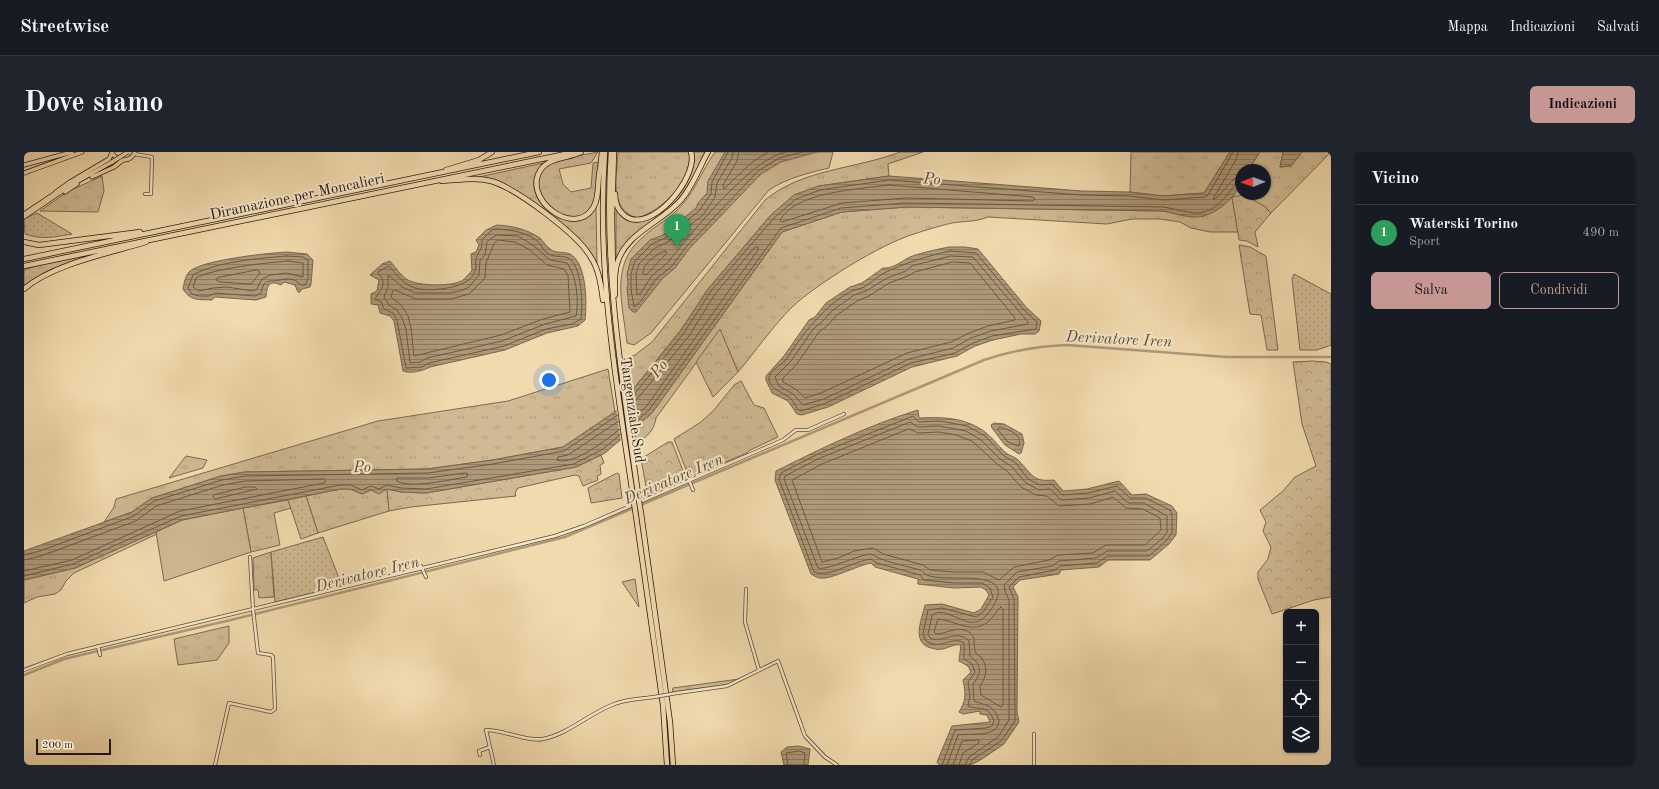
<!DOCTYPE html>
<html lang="it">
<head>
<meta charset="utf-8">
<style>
	:root { --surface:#171b24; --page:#20242c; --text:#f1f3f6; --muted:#9ea1a6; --line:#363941; --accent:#c59692 }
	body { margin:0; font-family:"Old Standard TT",serif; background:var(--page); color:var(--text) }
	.controls { position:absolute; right:12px; bottom:12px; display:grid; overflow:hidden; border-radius:6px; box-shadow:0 1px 3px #0004 }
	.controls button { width:36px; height:36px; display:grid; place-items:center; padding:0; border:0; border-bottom:1px solid var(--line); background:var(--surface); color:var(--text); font:20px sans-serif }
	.compass { position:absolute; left:1211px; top:12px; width:36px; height:36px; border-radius:50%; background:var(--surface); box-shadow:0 1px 3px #0004; rotate:269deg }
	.scale { position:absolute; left:12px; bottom:10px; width:75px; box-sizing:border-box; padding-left:4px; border:2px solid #2a180f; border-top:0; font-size:11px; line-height:14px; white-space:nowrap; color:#2a180f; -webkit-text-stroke:3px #f6e8ca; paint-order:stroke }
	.you { position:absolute; left:525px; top:228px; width:14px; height:14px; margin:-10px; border:3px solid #fff; border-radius:50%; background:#1a73e8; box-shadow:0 0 0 6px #1a73e833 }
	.badge { display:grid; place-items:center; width:26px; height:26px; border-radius:50%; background:var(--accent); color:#fff; font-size:13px; font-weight:700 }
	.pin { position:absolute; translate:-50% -33px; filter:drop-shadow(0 1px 2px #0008) }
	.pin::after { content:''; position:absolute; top:21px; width:14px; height:12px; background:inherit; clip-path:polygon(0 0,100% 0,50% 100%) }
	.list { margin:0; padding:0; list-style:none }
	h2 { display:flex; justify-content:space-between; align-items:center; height:52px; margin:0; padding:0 16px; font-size:17px }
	h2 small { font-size:13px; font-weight:400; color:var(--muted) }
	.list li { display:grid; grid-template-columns:26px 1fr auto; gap:12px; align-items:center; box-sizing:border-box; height:56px; padding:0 16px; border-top:1px solid var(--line) }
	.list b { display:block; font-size:15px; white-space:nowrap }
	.list p { margin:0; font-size:13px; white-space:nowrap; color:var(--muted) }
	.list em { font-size:13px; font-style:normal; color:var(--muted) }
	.actions { display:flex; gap:8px; padding:12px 16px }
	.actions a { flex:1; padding:9px 0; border:1px solid var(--accent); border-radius:6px; text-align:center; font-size:14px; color:var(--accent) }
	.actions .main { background:var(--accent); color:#111 }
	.icon { flex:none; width:22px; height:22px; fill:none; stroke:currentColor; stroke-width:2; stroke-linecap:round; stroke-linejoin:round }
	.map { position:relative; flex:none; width:1307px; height:613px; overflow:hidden; border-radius:6px }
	header { display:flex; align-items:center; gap:24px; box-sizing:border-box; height:56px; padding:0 20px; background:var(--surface); border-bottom:1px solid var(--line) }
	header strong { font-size:19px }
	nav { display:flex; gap:22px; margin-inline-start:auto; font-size:14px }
	.intro { display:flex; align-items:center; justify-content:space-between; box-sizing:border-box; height:96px; padding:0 24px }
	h1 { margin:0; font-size:28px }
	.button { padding:10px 18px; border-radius:6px; background:var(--accent); color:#111; font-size:14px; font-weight:700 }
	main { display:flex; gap:24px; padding:0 24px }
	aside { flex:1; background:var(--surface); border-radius:6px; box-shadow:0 1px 3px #0004 }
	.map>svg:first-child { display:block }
	.grass { fill:url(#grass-tufts); stroke:#7c6951 }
	.forest { fill:url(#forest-crowns); stroke:#7c6951 }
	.park { fill:#cfba93; stroke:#7c6951 }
	.garden { fill:url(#garden-dots); stroke:#7c6951 }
	.water { fill:url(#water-rules); stroke:#79654e }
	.pier { fill:#f1dbae }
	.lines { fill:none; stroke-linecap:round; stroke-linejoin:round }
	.shore { stroke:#6c5844; stroke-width:1 }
	.canal { stroke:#ad9978; stroke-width:2.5 }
	.street-casing { stroke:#5c4937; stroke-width:4 }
	.primary-casing { stroke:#2a180f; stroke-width:5 }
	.highway-casing { stroke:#2a180f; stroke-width:6 }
	.street { stroke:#f6e8ca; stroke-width:2.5 }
	.primary { stroke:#f1dbae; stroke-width:3.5 }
	.highway { stroke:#f1dbae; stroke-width:4.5 }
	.street-bridge-casing { stroke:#5c4937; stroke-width:4; stroke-linecap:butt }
	.primary-bridge-casing { stroke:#2a180f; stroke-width:5; stroke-linecap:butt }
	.highway-bridge-casing { stroke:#2a180f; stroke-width:6; stroke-linecap:butt }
	.street-bridge { stroke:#f6e8ca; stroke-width:2.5 }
	.primary-bridge { stroke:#f1dbae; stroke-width:3.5 }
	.highway-bridge { stroke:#f1dbae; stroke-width:4.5 }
	.labels { text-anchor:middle; stroke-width:4; stroke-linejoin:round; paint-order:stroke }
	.street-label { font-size:15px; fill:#2a180f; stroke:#f6e8ca }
	.water-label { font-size:16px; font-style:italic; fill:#5e4c39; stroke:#f6e8ca }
</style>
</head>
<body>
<header>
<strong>Streetwise</strong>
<nav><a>Mappa</a><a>Indicazioni</a><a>Salvati</a></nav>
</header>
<div class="intro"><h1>Dove siamo</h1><a class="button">Indicazioni</a></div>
<main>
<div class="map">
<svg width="1307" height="613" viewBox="0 0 1307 613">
	<defs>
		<pattern id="grass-tufts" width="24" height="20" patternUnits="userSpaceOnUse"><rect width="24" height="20" fill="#cfba93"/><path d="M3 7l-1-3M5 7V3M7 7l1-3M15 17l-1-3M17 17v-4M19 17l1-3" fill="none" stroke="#b29f7e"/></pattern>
		<pattern id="forest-crowns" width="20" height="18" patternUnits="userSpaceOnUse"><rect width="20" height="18" fill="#cfba93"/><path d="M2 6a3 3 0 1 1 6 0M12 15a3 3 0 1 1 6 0" fill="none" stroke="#b29f7e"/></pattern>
		<pattern id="garden-dots" width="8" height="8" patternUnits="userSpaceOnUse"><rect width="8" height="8" fill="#cfba93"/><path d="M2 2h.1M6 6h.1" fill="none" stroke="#b29f7e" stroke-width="1.8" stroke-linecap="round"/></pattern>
		<pattern id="water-rules" width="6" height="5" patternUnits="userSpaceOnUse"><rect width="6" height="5" fill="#ad9978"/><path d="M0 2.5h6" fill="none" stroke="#8d7c61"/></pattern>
	</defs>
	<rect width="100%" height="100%" fill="#f1dbae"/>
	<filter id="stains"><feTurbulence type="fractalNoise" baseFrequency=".005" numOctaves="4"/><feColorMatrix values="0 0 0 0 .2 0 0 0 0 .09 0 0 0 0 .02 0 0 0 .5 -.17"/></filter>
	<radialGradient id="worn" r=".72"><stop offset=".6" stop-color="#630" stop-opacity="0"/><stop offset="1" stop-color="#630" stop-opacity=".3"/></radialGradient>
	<path class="grass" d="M574 0 567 11 535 17 539 32 547 40 567 36 569 11 574 10C573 23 574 41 569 52 552 85 498 46 519 17 528 6 561 3 574 0Z
		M594 0H665C670 28 638 59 613 66 584 57 593 24 594 0Z
		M669 0H681L670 24 655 46 645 57 609 83 592 106V58C598 63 604 71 615 70 629 70 659 36 666 24 670 16 671 8 669 0Z
		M876 0H899L864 12 865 24 795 34 770 43 747 63 684 137 657 178 605 242 600 207 611 203 628 190 741 48C778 17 832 17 876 0Z
		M1107 0H1206L1180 41 1139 44 1106 40Z
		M1236 0H1259L1256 15 1267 14 1278 0H1307L1247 61 1240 54 1208 45 1214 80H1186L1167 76 1156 70 1136 67H1108L1083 72 964 65C952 70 940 69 928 71 915 74 902 78 890 82 857 92 794 131 768 155 748 175 732 199 714 220L696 178 632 266C630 279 623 285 612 291L610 276 628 261 758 80 818 60 883 55 1139 59 1169 65 1208 45 1217 30V42H1241V18H1224Z
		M519 11C517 14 513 18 512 21 499 53 550 87 572 55L573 111 565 98 551 83 492 39 475 30 455 25Z
		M78 24 80 39 74 60 16 59 43 40Z
		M83 99 20 121 0 135V118L21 111Z
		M584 217 591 260 539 295 469 308 403 317 221 320 197 324 128 346 108 360 80 370 90 355 92 347 354 269 484 249Z
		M717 229 730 253 740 256 754 285 726 298 723 301 665 325 650 287 677 270 690 258 710 233Z
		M162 304 183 308 179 316 145 326Z
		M317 337H326L338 342 347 338 363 337 365 359 294 381 282 344Z
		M264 348 267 356 250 361 256 393 227 400 219 356Z
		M131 380 133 382 50 421 42 429 37 438 31 442 13 445 0 451V428L51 416Z
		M247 400 250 445 235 446 234 438H230L229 406Z
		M611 427 615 455 598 430Z
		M205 474V491L193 508 154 513 150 487Z
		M715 527 707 532 648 540 649 536Z"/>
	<path class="forest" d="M1220 43 1240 54 1247 61 1231 80 1234 95 1223 89 1215 88 1208 45Z
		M1215 93 1226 95 1242 104 1254 198H1243L1237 163 1226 162Z
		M696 177 714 220 689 245 672 210Z
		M1288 209 1302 210 1307 212V445L1290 448 1248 462 1234 427V420L1244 407 1247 395 1239 379 1242 370 1236 358 1259 339 1271 325 1292 314 1278 272 1269 210Z
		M644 290H648L661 324V328L624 345 617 307Z
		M577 303 580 311 576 313 577 322 573 324 574 328 559 334 555 324 551 323 494 336 491 341 492 344 387 355 365 359 363 337 377 340 402 341 552 315Z
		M593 321 595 322 598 346 567 351 564 336Z"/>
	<path class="park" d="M691 0H809L805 16C784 21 763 26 745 38L627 181 610 193 603 191C599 153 585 113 619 85 632 73 647 66 659 52 672 36 679 17 691 0Z
		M219 356 227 400 140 429 132 380 158 368Z"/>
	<path class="garden" d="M13 61 48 82C31 85 17 88 1 82L0 67Z
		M1270 122 1307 142V193L1293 198H1276L1268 127Z
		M282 344 294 381 277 387 264 348Z
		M299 385 318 434 251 450 247 400Z"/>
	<path class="water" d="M701 0H793L757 10 737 22 665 97 651 116 639 126 612 160H609L605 156 603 136 604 132 603 122 607 107 626 88 639 83 672 56 674 51 683 41 684 29Z
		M1206 0H1236L1224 18H1217C1217 22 1218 27 1217 31 1211 47 1188 66 1171 65 1161 65 1149 61 1139 59L883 55 818 60 758 80 628 261 581 301 552 315 402 341 377 340 363 337 355 342 347 338 338 342 326 337H317L158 368 51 416 0 428V399L108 360 128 346 197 324 221 320 403 317 469 308 539 295 591 260 657 178 684 137 747 63 770 43 795 34 865 24 1058 39 1105 40 1139 44 1180 41Z
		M1259 0H1278L1267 14 1256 15Z
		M473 73C489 74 502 77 516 86 519 89 522 94 526 97 532 102 539 99 546 102 563 111 563 152 561 168L554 174 523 181 481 198 406 215C398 219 387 222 379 219L370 169 366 164 356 161 354 153 347 152V142L353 139 355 128 346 123 358 112 366 109C372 116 377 124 384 128 394 134 429 135 439 128 442 126 445 121 448 119L447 102 452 100 455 93 452 88 462 78Z
		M925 95H941L954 97 1002 155 1017 169 1015 179 1011 182H997L969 188 951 194 933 204 888 215 804 255 778 263 773 262 764 249 748 241 742 228V224L760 204 785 168 791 165 802 151 826 135 838 131 859 116C867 117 876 111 882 107 890 102 915 97 925 95Z
		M263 100 283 102 289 108 287 132 286 135 278 137 276 140H274L271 133 260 130 257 133C244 127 243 135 242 145L232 148 191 145 188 148C175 147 167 150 159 137 160 131 161 125 165 120 176 108 245 101 263 100Z
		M894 258 895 266C916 265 936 265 955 276 966 282 973 293 982 301 986 304 992 305 995 309 1009 323 1008 330 1030 328L1039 339 1063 337 1095 329 1108 343 1122 342 1148 354 1153 361 1152 383 1145 392 1126 408H1084L1075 415 1037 418 1035 422 996 428 989 435 994 445 993 560 995 570 980 592 958 607 947 613H915L913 610 928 574 966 570 963 563 956 562V559L939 562 935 560C942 549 942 542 939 528L947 520 944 514 935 509 937 493C929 492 927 495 919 497 914 498 910 497 904 495 888 488 898 467 901 453L918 452 950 461 957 457 965 443 962 438 957 435 930 436 894 432V427L851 415 847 411C834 413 807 428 796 426 793 426 789 423 787 422L751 328 752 319C798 296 845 273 894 258Z
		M970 271 980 272 998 282 1000 291 997 301 995 302 981 293 968 276 967 273Z
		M775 594 786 597 784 613H760L757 600 763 595Z"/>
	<path class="pier" d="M604 241 609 280 597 290 592 256Z"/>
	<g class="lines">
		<path class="shore" d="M704 0 688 30 687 42 675 59 641 86 628 92 611 109 607 122V137L610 155 617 149 631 128 648 114 662 95 734 19 755 6 779 0
			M709 0 708 6 693 31 691 45 679 63 644 90 631 96 615 112 612 122 613 143 616 142C620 137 623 130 628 124 632 119 639 116 644 110 666 83 728 5 762 0
			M715 0 713 9 699 33 700 37 727 11 744 0
			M1214 0 1213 6 1189 47H1191C1201 39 1206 27 1217 23
			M865 33 1009 45 1011 47 1009 49 882 46 818 51 758 70 756 69C768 40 837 37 865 33Z
			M473 77C488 78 502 80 513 89 517 92 519 98 523 101 530 106 537 103 544 106 558 112 559 154 557 167L548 172 522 177 480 194 405 211 398 215 382 216 373 168 369 161 360 157 357 150 351 147C354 141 360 137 359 129 358 125 355 123 354 120L365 114C373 123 379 132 391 136 405 140 447 137 451 119 453 115 451 111 452 107 454 99 459 98 458 88L468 78Z
			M473 83 494 84 510 94 526 108 543 111C553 125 555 148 552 164L521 172 478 189 403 206 396 210 386 211 382 177 378 166 373 158 365 153 360 145 364 135V124H366L378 135 391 141H426L436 139 445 135 455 123 456 108 461 103 463 90Z
			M474 88 491 90 506 98 523 113 540 117 544 123 546 160 519 167 477 183 390 204 387 176 384 164 378 154 367 145 369 138H371L392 147H427L445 142 461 126 462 111 470 92Z
			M641 99 643 101 622 123 619 122C618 112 632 102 641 99Z
			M926 99 952 101 999 157 1013 170 1012 177 968 184 949 191 931 201 887 211 802 251 777 259C771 257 771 250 766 246 759 240 744 237 745 225 746 218 760 212 764 205 778 182 803 151 828 139 832 137 836 137 840 135 847 131 853 125 860 121 881 111 903 104 926 99Z
			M263 104 279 105 284 108V127L281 133H277C270 126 264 126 256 128 245 130 240 126 237 141L231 144 191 141 185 144H175L168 142 164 136 169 123C191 110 237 106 263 104Z
			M927 104 949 105 1004 170V172L967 179 947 186 929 196 885 207 800 247 779 253 769 242 755 234 751 225 767 209 790 176 797 171 809 158 830 143 842 139 863 126 882 119 888 114Z
			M264 109 279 111V125L262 121 246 123 237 128 233 137 229 139 203 135 189 136 175 139 169 135 172 126C191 116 241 111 264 109Z
			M929 110 946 111 991 166V168L964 174 945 181 927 190 883 201 797 241 781 246 773 238 759 230V226L772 213 795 180 802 175 813 163 833 149 845 144 865 131 884 124 891 120Z
			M234 118 236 121 227 132 196 130 192 128 193 126Z
			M604 250 660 181 687 139 750 66 772 47 796 38 865 28 1057 43 1105 44 1140 48 1180 45 1184 43 1209 0
			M605 257 665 184 691 142 731 95H734V98L622 255 607 267
			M595 269 544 303 534 305 533 308C550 314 583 287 596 277
			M608 273 625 258 757 76 817 56 882 51 1140 55C1150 57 1161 60 1171 61 1190 62 1203 44 1213 30L1217 29
			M976 275C986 279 998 281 995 294L984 290 974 278Z
			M885 277 894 281 915 280 932 283 948 289 973 312 984 320 997 335 1012 343 1023 344 1035 354 1066 352 1089 345 1102 356 1119 357 1136 366 1137 378 1121 393H1082L1069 401 1034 403 1025 408 990 415 975 428 959 420H931L906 418 899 413 859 402 849 396 830 399 814 406 798 410 768 328 798 312Z
			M442 321 444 322 443 325C428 327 383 338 372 328L373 326H404Z
			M222 335H231L233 337 191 347 189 345 190 343Z
			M0 403 16 399 110 364 130 349 198 328 221 324 404 321 469 312 540 299 594 263
			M0 408 17 404 112 369 132 354 199 333 222 329 300 327 302 329 300 331 156 359 48 408 0 419
			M0 424 49 412 157 364 316 333H327L338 338 347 334 355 337 363 333 377 336 402 337 550 312 579 297 597 282
			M977 455 979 457V553L977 555 957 543 956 534C963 524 964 515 957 505 955 504 953 503 952 501 948 493 954 484 943 479 931 474 923 482 912 482L910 480 914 467C933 469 948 483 965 469 970 465 972 458 977 455Z
			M764 613 762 601 775 599 781 601 780 613
			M918 613 931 578 962 576 968 574 970 569C963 551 956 559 944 554L946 544 944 530 951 520 948 512 940 507V491C926 483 920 499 902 489L899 482 904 458 918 456 952 465 960 459 969 445 966 436 958 431H930L900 428 896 423 853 411 847 407C830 409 805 426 790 420L755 327 757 321 794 302 889 264 895 270 916 269 943 274 961 284 980 304 992 311 1004 327 1016 333 1028 332 1038 343 1064 341 1093 334 1106 346H1121L1146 358 1148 362V381L1142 389 1125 404H1084L1073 411 1036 414 1031 418 995 425 985 435 990 447 991 569 977 589 948 608 946 613
			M923 613 934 583C946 581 974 586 975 569 970 553 963 554 950 549L949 532C958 521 958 513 946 504L945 489C933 476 919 492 906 486L904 482 908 463C921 453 941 476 955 469 961 466 964 462 968 456 996 413 921 432 903 423 900 422 899 419 896 418 883 414 870 412 857 407 853 406 851 403 847 402 833 403 803 419 794 416L760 327 761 324 796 306 886 270 894 275 915 274 942 279 957 288 976 307 988 315 1002 331 1015 338 1026 337 1037 348 1065 346 1091 339 1104 351H1120L1143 364V380L1139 386 1123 399H1083L1072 406 1035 409 1028 414 993 420 980 433 981 439 985 448V568L974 585 945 605 941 613
			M929 613 938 589 955 588V591L939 601 935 613"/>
		<path class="canal" d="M0 523 40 507 211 467 541 385 960 208C987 199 1014 194 1043 193L1203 205H1307"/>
		<g class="street-casing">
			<path id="street" d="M110 2 128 5 127 42H121
				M665 328 669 338
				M397 414 402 425
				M722 437 721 470 735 518
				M74 494 76 503
				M0 518 43 502 531 384 560 374 736 298 759 288 772 278H784L820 262
				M653 541 703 534 754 509 781 584 801 605 813 613
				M456 603 455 599 466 595
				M191 613 205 551 247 560 251 557 249 505 247 503 234 501 229 457 226 405
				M470 613 462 578C480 578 503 590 519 587 544 582 565 562 588 553 601 547 616 547 630 545
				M1010 613V582"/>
		</g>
		<g class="primary-casing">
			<path id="primary" d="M88 1C94 10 106 11 111 0
				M0 13 48 0
				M0 21 58 0
				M68 25 90 15 99 8
				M32 40 46 30 85 7 88 1
				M41 40 53 32
				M0 62 33 40
				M0 65 47 33 88 10"/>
		</g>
		<g class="highway-casing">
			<path id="highway" d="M557 0C545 6 526 6 518 16 495 45 550 87 569 56 576 45 573 29 576 17
				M581 0C572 118 593 234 610 351
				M587 0C579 119 599 232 615 349
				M422 18 455 8 468 0
				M576 19 578 0
				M418 29C435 28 451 25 467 29 492 36 553 82 566 104 575 117 577 133 579 148
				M591 42C591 51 594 59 601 64 627 83 675 25 667 0
				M0 90 15 93 116 80
				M0 107 515 0
				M0 114 551 0
				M589 120 588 64 590 0
				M0 137C29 112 86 101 122 90
				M591 143C591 133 590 122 593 112 601 81 637 71 657 48 669 34 675 16 684 0
				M617 361 646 570 649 613
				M612 364 639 553 643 613"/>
		</g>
		<use href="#street" class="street"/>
		<use href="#primary" class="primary"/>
		<use href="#highway" class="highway"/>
		<g class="street-bridge-casing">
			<path id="street-bridge" d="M630 545 653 541"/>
		</g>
		<g class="primary-bridge-casing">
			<path id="primary-bridge" d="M88 10 104 0"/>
		</g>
		<g class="highway-bridge-casing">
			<path id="highway-bridge" d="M615 349 617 361
				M610 351 612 364"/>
		</g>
		<use href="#street-bridge" class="street-bridge"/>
		<use href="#primary-bridge" class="primary-bridge"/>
		<use href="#highway-bridge" class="highway-bridge"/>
	</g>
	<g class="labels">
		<g class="street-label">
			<text transform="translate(273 44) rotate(-12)" y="5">Diramazione per Moncalieri</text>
			<text transform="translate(609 258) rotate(82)" y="5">Tangenziale Sud</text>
		</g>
		<g class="water-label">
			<text transform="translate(908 26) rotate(4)" y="6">Po</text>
			<text transform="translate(1095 186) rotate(3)" y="6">Derivatore Iren</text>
			<text transform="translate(634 216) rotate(-51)" y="6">Po</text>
			<text transform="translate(338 314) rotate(-2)" y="6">Po</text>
			<text transform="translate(649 326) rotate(-23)" y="6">Derivatore Iren</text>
			<text transform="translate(343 421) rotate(-14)" y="6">Derivatore Iren</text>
		</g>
	</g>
	<rect width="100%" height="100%" filter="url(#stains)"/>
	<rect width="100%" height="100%" fill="url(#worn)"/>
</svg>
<div class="controls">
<button>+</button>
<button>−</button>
<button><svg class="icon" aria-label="locate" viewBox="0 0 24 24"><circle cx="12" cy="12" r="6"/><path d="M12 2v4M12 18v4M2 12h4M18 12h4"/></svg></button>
<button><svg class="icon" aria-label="layers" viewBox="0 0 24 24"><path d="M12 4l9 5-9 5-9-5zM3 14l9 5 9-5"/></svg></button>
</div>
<svg class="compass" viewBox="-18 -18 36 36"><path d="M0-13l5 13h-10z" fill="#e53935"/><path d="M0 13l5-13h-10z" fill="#9ea1a6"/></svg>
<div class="scale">200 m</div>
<div class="you"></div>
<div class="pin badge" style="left:653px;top:95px;background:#2e9e5b">1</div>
</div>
<aside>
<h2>Vicino<small></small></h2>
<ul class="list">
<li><span class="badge" style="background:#2e9e5b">1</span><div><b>Waterski Torino</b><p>Sport</p></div><em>490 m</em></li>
</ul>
<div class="actions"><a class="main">Salva</a><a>Condividi</a></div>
</aside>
</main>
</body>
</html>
